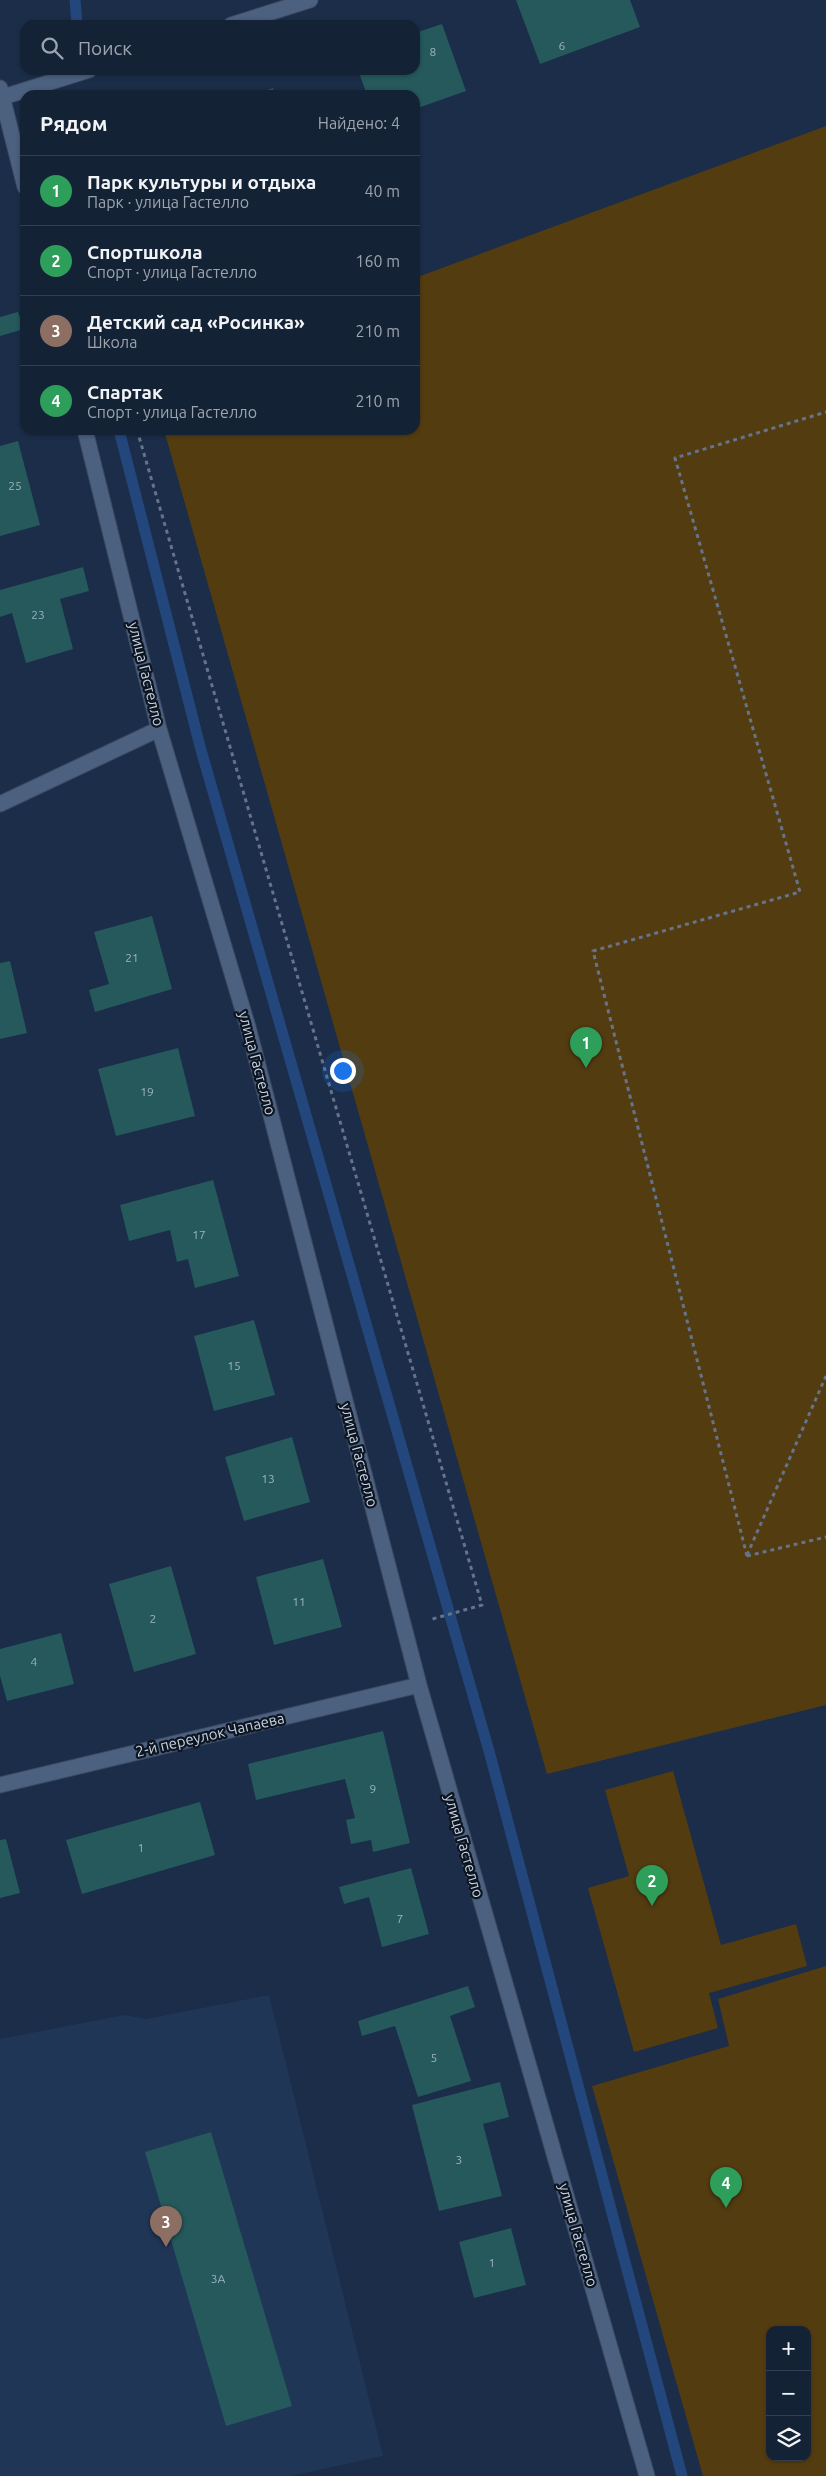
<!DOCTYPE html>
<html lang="ru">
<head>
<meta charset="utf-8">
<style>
	:root { --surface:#142236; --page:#1d2a3e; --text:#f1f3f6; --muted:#9da4ad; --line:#333f51; --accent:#b45309 }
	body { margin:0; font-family:Ubuntu,sans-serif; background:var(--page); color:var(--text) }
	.controls { position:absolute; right:15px; bottom:15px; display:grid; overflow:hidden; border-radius:10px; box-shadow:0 1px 4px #0004 }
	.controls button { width:45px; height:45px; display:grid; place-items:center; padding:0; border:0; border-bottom:1px solid var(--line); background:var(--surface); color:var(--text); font:25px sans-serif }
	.you { position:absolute; left:342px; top:1070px; width:18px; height:18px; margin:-12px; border:4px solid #fff; border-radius:50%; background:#1a73e8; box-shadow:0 0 0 8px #1a73e833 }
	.badge { display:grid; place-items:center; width:32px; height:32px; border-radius:50%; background:var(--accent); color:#fff; font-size:16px; font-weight:700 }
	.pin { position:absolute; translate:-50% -41px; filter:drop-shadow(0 1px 2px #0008) }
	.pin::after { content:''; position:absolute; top:26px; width:18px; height:15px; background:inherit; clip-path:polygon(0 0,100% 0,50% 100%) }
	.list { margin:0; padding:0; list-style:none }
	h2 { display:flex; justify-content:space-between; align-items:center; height:65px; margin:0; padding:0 20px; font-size:21px }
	h2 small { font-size:16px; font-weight:400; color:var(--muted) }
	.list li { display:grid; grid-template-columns:32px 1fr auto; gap:15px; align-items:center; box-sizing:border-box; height:70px; padding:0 20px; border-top:1px solid var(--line) }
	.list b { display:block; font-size:19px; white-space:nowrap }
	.list p { margin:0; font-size:16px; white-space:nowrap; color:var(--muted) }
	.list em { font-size:16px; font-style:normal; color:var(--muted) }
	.icon { flex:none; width:28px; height:28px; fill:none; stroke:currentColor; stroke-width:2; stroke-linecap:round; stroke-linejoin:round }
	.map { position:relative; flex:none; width:826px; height:2476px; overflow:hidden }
	.search { position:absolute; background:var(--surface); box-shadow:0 1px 4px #0004; left:20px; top:20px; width:400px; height:55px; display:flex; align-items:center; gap:12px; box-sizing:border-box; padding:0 18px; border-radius:15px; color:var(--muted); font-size:19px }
	.panel { position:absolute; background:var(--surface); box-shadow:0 1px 4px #0004; left:20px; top:90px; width:400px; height:345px; border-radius:15px }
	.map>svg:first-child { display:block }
	.built { fill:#203656 }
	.green { fill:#543c11; fill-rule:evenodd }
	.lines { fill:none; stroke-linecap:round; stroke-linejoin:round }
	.stream { stroke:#23477d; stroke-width:11 }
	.building { fill:#25595b }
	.minor-casing { stroke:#3b4961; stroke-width:17 }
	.path { stroke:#65748b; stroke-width:3; stroke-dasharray:4 4; stroke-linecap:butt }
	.minor { stroke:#4c617f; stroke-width:15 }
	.labels { text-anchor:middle; stroke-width:4.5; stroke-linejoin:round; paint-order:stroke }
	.number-label { font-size:12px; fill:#9eb4c2 }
	.street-label { font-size:15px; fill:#c7d3e5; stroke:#0d1521 }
</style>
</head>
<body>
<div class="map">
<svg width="826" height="2476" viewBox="0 0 826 2476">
	<rect width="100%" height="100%" fill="#1b2d48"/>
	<path class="built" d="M269 1995 383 2456 291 2476H0V2039L124 2015 146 2019Z"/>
	<path class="green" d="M826 126V1705L547 1774 164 430H415V278Z
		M673 1771 721 1945 796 1924 807 1966 709 1993 718 2028 634 2052 588 1888 629 1876 605 1790Z
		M826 1966V2476H703L592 2086 729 2046 718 1999ZM770 2330H807V2457H770Z"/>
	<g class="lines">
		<path class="stream" d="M75 0 77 25
			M119 430 201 750 489 1751 682 2476"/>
	</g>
	<path class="building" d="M516 0H630L640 27 540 64Z
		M442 24 466 91 415 109V95H367L358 70H415V33Z
		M273 88 275 95H254Z
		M18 312 24 329 0 336V317Z
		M18 441 40 525 0 536V446Z
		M83 567 89 591 60 599 73 649 26 663 12 613 0 617V590Z
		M152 916 172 989 95 1012 89 990 109 984 94 932Z
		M10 961 27 1033 0 1039V963Z
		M178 1048 195 1116 116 1136 98 1069Z
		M213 1180 239 1276 195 1288 188 1259 177 1262 170 1230 129 1241 120 1205Z
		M254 1320 275 1395 214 1411 194 1336Z
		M292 1437 310 1502 244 1521 225 1457Z
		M323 1559 342 1627 274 1645 256 1577Z
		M171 1566 196 1654 134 1672 109 1584Z
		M61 1633 74 1684 7 1701 0 1676V1649Z
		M383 1731 410 1843 373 1852 371 1840 351 1844 346 1820 355 1818 345 1779 256 1800 248 1764Z
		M200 1802 215 1855 82 1894 66 1840Z
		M6 1839 20 1893 0 1898V1840Z
		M411 1868 429 1934 382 1947 369 1897 344 1904 339 1887Z
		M468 1986 475 2007 450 2016 471 2081 418 2097 395 2026 362 2036 358 2021Z
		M500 2082 509 2117 483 2124 502 2196 439 2211 412 2105Z
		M211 2132 292 2406 226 2426 145 2152Z
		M511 2228 526 2285 474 2298 459 2242Z"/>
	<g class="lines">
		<g class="minor-casing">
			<path id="minor" d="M231 25 310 0
				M0 88 25 187
				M0 98 89 70
				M85 430 159 729 248 1027 419 1685 647 2476
				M0 804 159 729
				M0 1785 419 1685"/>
		</g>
		<path class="path" d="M137 430 482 1605 429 1620
			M747 1555 826 1376
			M747 1556 593 951 800 892 675 458 826 412
			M747 1556 826 1537"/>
		<use href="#minor" class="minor"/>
	</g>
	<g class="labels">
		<g class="number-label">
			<text x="562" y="50">6</text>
			<text x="433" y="56">8</text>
			<text x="15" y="490">25</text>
			<text x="38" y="619">23</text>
			<text x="132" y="962">21</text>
			<text x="147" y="1096">19</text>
			<text x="199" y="1239">17</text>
			<text x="234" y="1370">15</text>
			<text x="268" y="1483">13</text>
			<text x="299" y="1606">11</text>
			<text x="153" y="1623">2</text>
			<text x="34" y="1666">4</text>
			<text x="373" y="1793">9</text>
			<text x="141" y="1852">1</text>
			<text x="400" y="1923">7</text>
			<text x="434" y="2062">5</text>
			<text x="459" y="2164">3</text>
			<text x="492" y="2267">1</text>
			<text x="218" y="2283">3А</text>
		</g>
		<g class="street-label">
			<text transform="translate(146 674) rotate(76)" y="5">улица Гастелло</text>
			<text transform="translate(257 1063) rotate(75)" y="5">улица Гастелло</text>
			<text transform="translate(359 1455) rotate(75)" y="5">улица Гастелло</text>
			<text transform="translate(210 1735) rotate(-13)" y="5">2-й переулок Чапаева</text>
			<text transform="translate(464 1846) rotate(74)" y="5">улица Гастелло</text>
			<text transform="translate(578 2235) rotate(74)" y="5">улица Гастелло</text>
		</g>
	</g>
</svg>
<div class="controls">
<button>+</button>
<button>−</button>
<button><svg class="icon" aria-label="layers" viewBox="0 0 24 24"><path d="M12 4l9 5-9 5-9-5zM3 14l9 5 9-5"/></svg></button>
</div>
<div class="you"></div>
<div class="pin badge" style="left:586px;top:1068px;background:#2e9e5b">1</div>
<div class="pin badge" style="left:652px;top:1906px;background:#2e9e5b">2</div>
<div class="pin badge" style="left:166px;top:2247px;background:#8d6e63">3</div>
<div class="pin badge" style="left:726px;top:2208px;background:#2e9e5b">4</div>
<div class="search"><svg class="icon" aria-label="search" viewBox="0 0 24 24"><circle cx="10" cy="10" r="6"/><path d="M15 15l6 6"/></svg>Поиск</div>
<section class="panel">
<h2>Рядом<small>Найдено: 4</small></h2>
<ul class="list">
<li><span class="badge" style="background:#2e9e5b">1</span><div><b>Парк культуры и отдыха</b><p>Парк · улица Гастелло</p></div><em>40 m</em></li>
<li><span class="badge" style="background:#2e9e5b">2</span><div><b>Спортшкола</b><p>Спорт · улица Гастелло</p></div><em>160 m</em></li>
<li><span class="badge" style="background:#8d6e63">3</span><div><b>Детский сад «Росинка»</b><p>Школа</p></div><em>210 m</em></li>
<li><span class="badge" style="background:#2e9e5b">4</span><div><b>Спартак</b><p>Спорт · улица Гастелло</p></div><em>210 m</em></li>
</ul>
</section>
</div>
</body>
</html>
